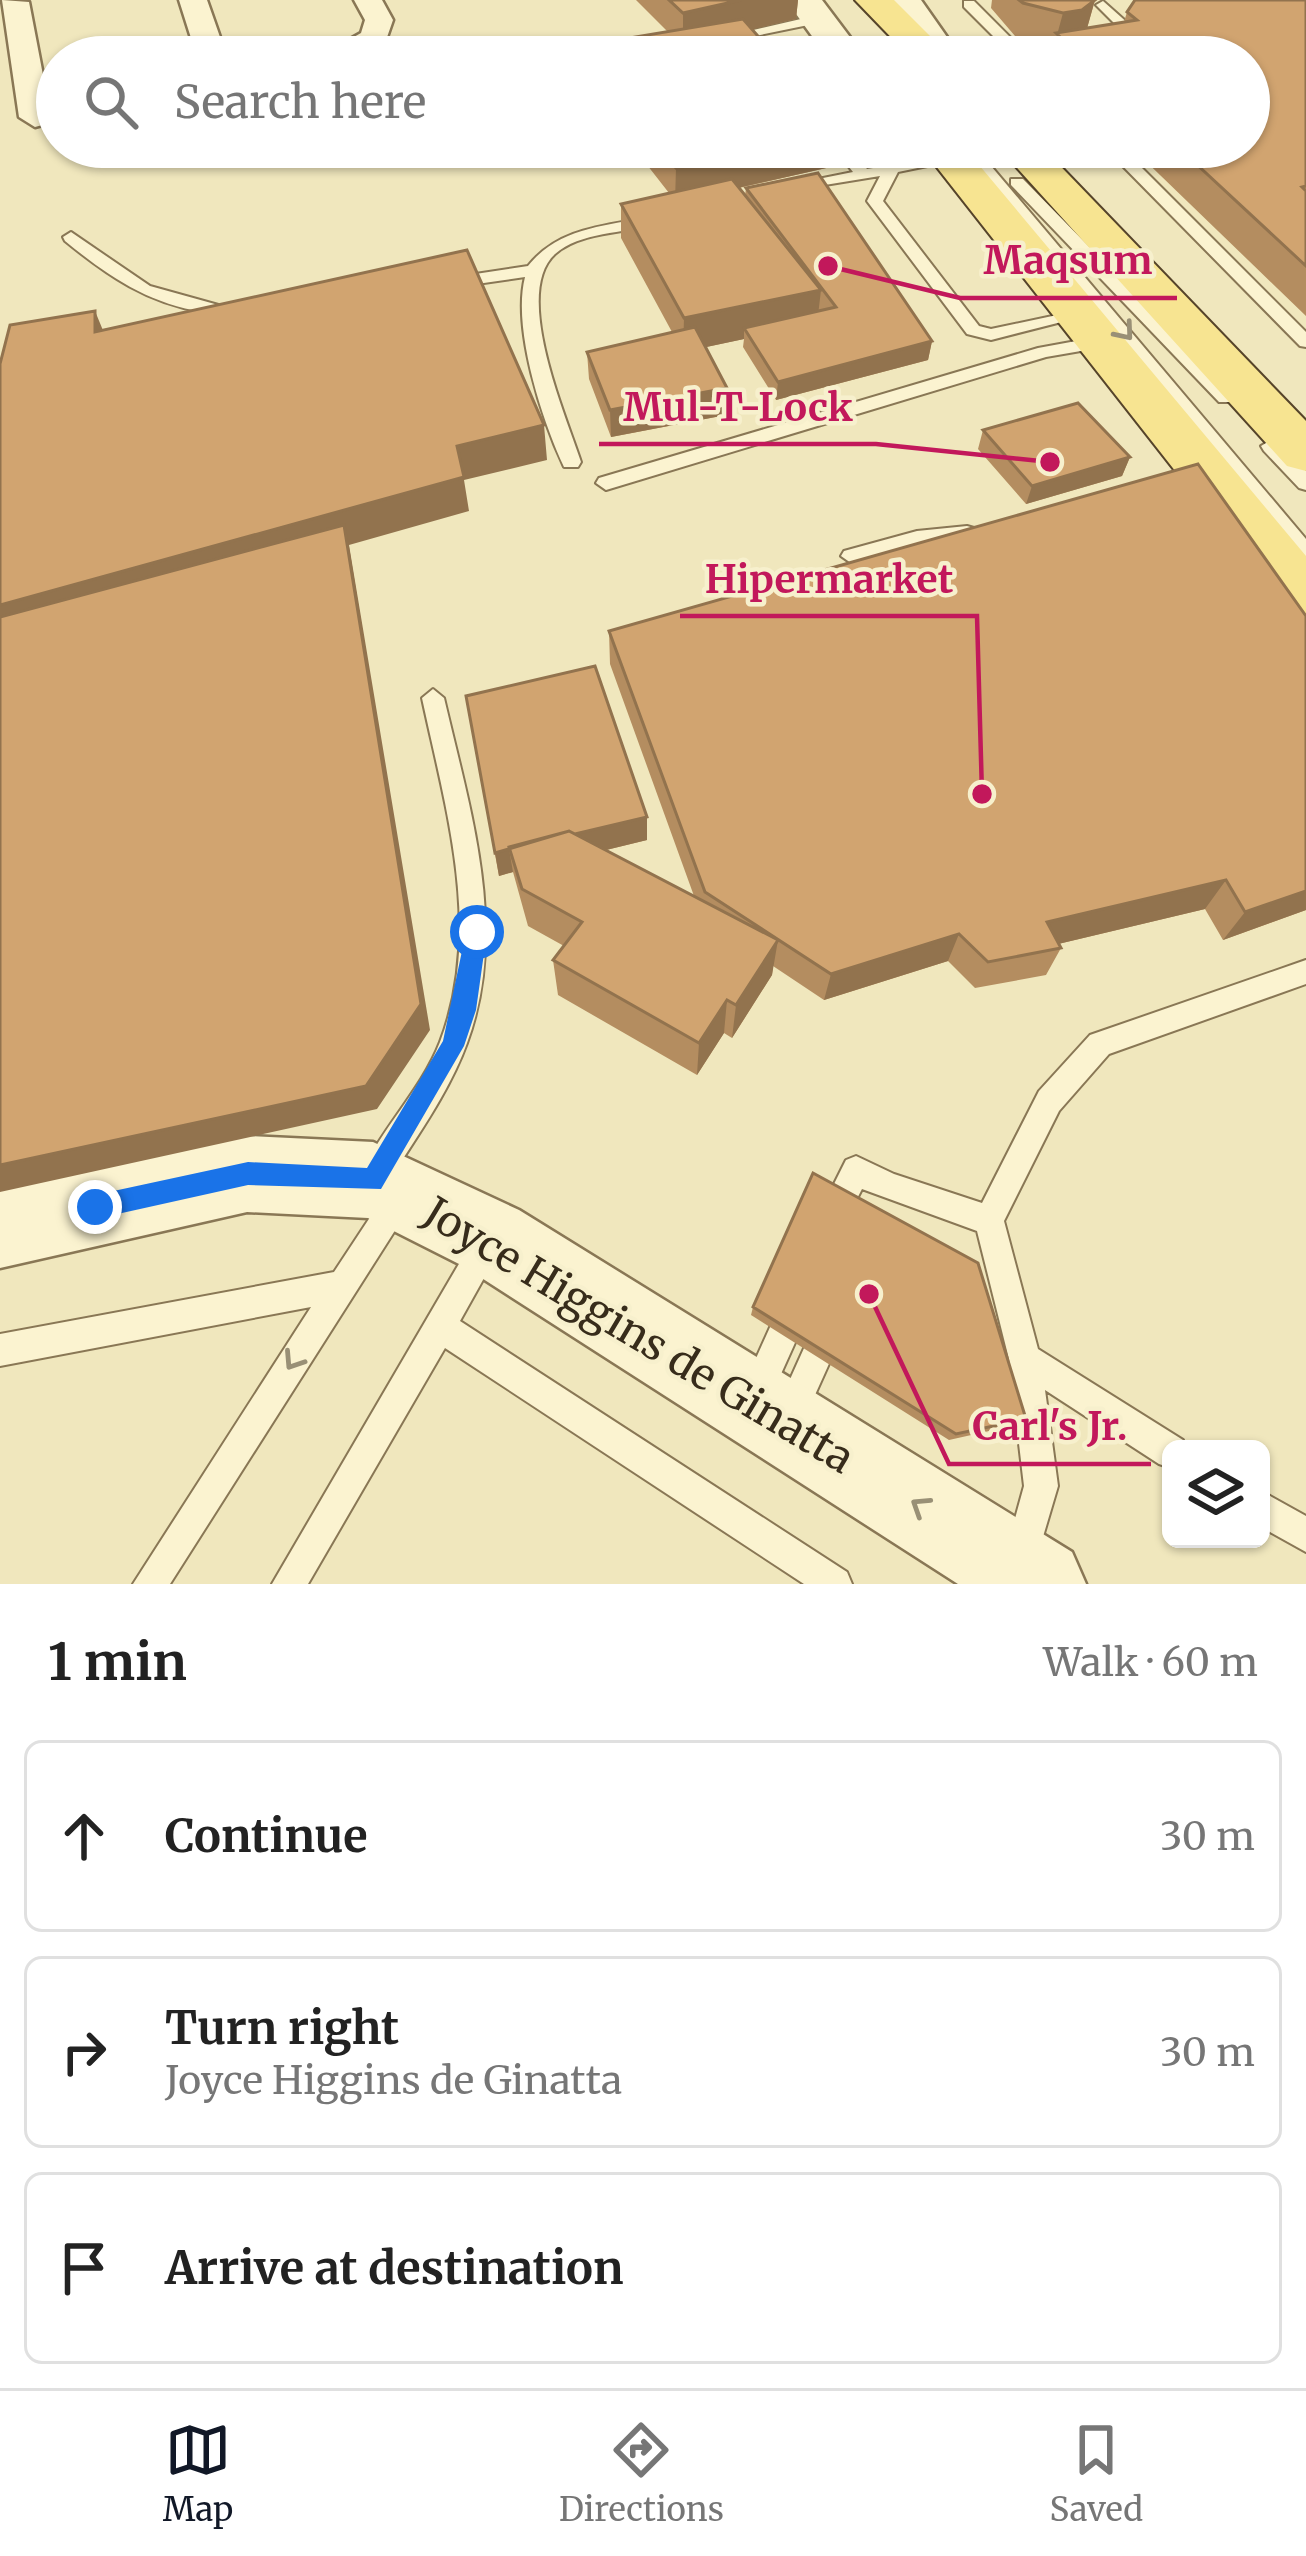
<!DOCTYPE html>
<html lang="en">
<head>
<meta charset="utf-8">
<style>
	:root { --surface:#fff; --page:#f2f2f2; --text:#222; --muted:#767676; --line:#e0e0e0; --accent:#111827 }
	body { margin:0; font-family:Merriweather,serif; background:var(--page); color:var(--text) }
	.controls { position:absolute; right:36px; bottom:36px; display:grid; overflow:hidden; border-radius:18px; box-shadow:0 3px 9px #0004 }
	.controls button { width:108px; height:108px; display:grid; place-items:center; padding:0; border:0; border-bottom:3px solid var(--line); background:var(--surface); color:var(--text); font:60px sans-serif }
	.stop { position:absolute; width:36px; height:36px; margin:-27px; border:9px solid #1a73e8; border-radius:50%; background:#fff }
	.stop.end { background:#1a73e8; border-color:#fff; box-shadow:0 3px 12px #0008 }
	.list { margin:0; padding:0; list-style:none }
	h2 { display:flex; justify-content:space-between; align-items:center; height:156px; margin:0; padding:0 48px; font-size:51px }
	h2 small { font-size:39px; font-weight:400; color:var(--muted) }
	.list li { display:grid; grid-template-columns:78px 1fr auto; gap:36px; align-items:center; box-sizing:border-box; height:192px; margin:0 24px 24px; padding:0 24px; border:3px solid var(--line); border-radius:18px }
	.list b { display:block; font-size:45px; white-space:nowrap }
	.list p { margin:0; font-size:39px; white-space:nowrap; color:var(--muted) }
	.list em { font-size:39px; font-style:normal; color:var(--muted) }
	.icon { flex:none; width:66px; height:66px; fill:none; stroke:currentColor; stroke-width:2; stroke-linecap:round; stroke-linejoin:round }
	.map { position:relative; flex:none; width:1306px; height:1584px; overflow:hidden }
	.search { position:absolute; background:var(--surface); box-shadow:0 3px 9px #0004; left:36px; right:36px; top:36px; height:132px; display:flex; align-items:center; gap:30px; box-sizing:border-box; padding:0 42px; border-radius:66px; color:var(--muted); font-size:45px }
	.sheet { height:804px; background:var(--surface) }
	nav { display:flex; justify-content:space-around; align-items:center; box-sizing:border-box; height:168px; border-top:3px solid var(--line); background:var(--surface); font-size:33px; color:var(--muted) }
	nav a { display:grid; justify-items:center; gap:6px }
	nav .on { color:var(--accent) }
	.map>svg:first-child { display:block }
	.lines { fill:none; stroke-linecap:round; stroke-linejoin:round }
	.service-casing { stroke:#897755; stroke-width:4 }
	.minor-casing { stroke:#897755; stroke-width:5 }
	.tertiary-casing { stroke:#897755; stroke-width:5 }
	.primary-casing { stroke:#56442a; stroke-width:4 }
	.service { fill:#fbf3d0; fill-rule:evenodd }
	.minor { fill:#fbf3d0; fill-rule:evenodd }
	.tertiary { fill:#fbf3d0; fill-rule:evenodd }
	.primary { fill:#f7e491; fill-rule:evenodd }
	.wall { fill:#b48d60 }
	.shaded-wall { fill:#92734e }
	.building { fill:#d1a470; stroke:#92734e; stroke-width:3 }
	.oneway { stroke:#999076 }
	.route { fill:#1a73e8 }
	.labels { text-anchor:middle; stroke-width:9; stroke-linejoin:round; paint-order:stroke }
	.near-street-label { font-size:42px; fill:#372c1b; stroke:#f7f0cd }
	.leader { fill:none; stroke:#c2185b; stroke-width:4.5 }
	.callout-dot { fill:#c2185b; stroke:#f7f0cd; stroke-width:4.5 }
	.callout-label { font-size:39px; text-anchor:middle; font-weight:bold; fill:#c2185b; stroke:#f7f0cd; stroke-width:9; stroke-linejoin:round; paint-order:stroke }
</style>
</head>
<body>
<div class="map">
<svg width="1306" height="1584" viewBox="0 0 1306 1584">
	<rect width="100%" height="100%" fill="#f0e7bd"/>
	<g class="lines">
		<g class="service-casing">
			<path id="service" d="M964 1H974L1023 50 1095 38 1115 24 1096 5 1103 1 1130 25C1096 55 1042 57 998 57L1009 52 964 7Z
				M818 15 823 16V22L726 42 719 38Z
				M784 40H794L806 57H792L782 43Z
				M882 52 891 57H876Z
				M833 147H849L867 169 952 155V161L898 172 883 201 979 326 991 329 1076 311 1085 316 991 340 967 334 867 201 880 176 788 191V185L853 172Z
				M959 147H975L1306 539V560L1299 558Z
				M1104 147H1121L1306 332V347L1300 346Z
				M1011 179H1023L1233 394V402H1219L1011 185Z
				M649 217 655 219V225C624 233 580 232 555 254 512 293 566 416 581 462L578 467H564C542 420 512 328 525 277L449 288 440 283 449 278 528 266C558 228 604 226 649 217Z
				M71 232 150 286 240 311C229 318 216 315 203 312 147 303 108 276 65 241L63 237Z
				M1098 337 1107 343 1104 347 1046 357 606 490 596 483 599 478 1038 348Z
				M1271 440 1278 441 1306 471V490L1299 488 1264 451 1261 446Z
				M967 526 974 528 977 533 974 538 917 545 851 563 841 556 844 551 917 531Z
				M433 689 444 698C470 810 509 930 467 1043 448 1095 414 1140 385 1187L375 1192 365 1187 360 1177C380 1129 421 1091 440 1042 483 930 446 810 422 698Z
				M1306 960V984L1109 1054 1059 1111 1004 1221 1038 1349 1183 1440 1186 1449H1171V1468L1159 1464 1045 1390 1058 1486 1034 1567 1022 1572 1010 1567 1005 1555 1024 1486 1009 1359 977 1231 862 1189 849 1214 839 1219 829 1214 824 1204 846 1160 856 1156 894 1174 982 1203 1039 1091 1090 1035Z
				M398 1185 408 1190 413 1200 408 1210 170 1584H133L311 1307 0 1366V1334L334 1272 388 1190Z
				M488 1229 499 1233 503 1244 460 1321 847 1572 852 1584H804L445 1348 308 1584H272L477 1233Z
				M782 1320 793 1325 798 1336 767 1405 756 1410 745 1405 740 1394 771 1325Z
				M816 1341 827 1346 832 1357 801 1426 790 1431 779 1426 774 1415 805 1346Z
				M1261 1491 1306 1516V1552L1261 1527Z"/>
		</g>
		<g class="minor-casing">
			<path id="minor" d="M2 0 29 2 51 117 46 124 35 127 19 117Z
				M179 0H207L227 57H197Z
				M354 0H382L393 20 385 43 358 57H295L299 51 345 42 361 33 365 20Z"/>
		</g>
		<g class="tertiary-casing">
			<path id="tertiary" d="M786 0H822L865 57H827Z
				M886 0H921L961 57H923Z
				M247 1136 373 1142 519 1210 1072 1552 1086 1584H958L463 1266 368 1218 247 1212 0 1268V1190Z"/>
		</g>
		<g class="primary-casing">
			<path id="primary" d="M855 0H894L951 57H910Z
				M921 147H964L1306 556V617L1285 611Z
				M998 147H1042L1306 421V471L1287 466Z"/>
		</g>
		<use href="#service" class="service"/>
		<use href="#minor" class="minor"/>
		<use href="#tertiary" class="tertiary"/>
		<use href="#primary" class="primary"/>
	</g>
	<path class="wall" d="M636 0H798L796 19 752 29 771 57H582L581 46 668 32Z
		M992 0H1095L1087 28 1124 22 1127 12 1306 0V316L1131 147H1249V57H1050L1053 45 1015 36 991 8Z
		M633 147H837L835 166 739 188 745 196 746 188 932 341 928 360 776 400 743 347 744 339 706 347 727 388 726 415 611 437 589 379 587 352 672 332 621 238V204L669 193Z
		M983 430 1130 457 1122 476 1026 504 978 449Z
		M609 631 1306 910 1223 940 1205 909 1058 944 1061 948 1046 975 975 988 948 961 824 1000 773 966 772 975 732 1038 724 1033 697 1075 558 995 553 960 564 946 528 926 513 872 499 876 466 696 647 840 606 850 694 896 610 664Z
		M753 1307 1026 1419 1016 1425 949 1440 751 1315Z"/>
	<path class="shaded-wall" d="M741 0H798L796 19 683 46V13Z
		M1095 0 1086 32 1057 35 1063 13Z
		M771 51V57H738Z
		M773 147H837L835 166 675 202 676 168Z
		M821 290 817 324 744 328V339L683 352 684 318Z
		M95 311 109 345 95 332Z
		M932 341 928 360 776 400 778 382Z
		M727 388 726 415 611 437 610 410Z
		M544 425 547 460 464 480 469 511 349 545 430 1030 377 1109 0 1192V605L457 446Z
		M1130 457 1122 476 1026 504 1032 486Z
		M647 817V840L516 872 509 849Z
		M509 849 513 872 499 876 495 853Z
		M1226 880 1205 909 1033 950 1047 922Z
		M1306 891V910L1223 940 1245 912Z
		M959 934 948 961 824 1000 831 974Z
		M778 940 772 975 732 1038 736 1005Z
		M727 1000 724 1033 697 1075 699 1043Z"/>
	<path class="building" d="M669 0H741L683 13Z
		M1019 0H1095L1082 10 1063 13 1023 3Z
		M1135 0H1306V186L1302 187 1306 191V266L1178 147H1249V57H1081L1056 33 1137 20 1127 12Z
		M743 19 771 51 738 57H589L581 46Z
		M659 147H773L676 168Z
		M818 173 932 341 778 382 744 328 836 307 746 188Z
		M732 179 821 290 684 318 621 204Z
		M467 250 544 425 457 446 464 477 0 605V364L10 325 95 311V332Z
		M695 327 727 388 610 410 587 352Z
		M1078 403 1130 457 1032 486 983 430Z
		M1198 464 1306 616V891L1245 912 1226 880 1047 922 1061 948 988 962 959 934 831 974 705 892 609 631Z
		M344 525 421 1004 366 1086 0 1165V617Z
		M595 666 647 817 575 834 569 831 495 853 466 696Z
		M569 831 778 940 736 1005 727 1000 699 1043 553 960 582 922 522 889 509 847Z
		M813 1173 978 1263 1026 1419 956 1434 753 1307Z"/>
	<defs><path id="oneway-chevron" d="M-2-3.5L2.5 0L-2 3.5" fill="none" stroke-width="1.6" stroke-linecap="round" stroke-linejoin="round" transform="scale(3)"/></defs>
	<g class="oneway">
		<use href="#oneway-chevron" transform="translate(1125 332) rotate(50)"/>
		<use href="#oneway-chevron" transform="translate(293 1361) rotate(123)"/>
		<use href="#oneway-chevron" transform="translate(920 1506) rotate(-147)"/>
	</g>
	<path class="route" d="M477 922 487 932 476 1010 464 1046 381 1189 248 1185 95 1219 86 1215V1198L95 1195 248 1162 367 1168 443 1041 466 932Z"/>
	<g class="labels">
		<g class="near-street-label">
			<text transform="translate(639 1335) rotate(31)" y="15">Joyce Higgins de Ginatta</text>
		</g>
	</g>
	<path class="leader" d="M828 266L960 298H1177M1050 462L876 444H599M982 794L977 616H680M869 1294L949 1464H1151"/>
	<g class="callout-dot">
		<circle cx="828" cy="266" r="12"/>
		<circle cx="1050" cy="462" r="12"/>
		<circle cx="982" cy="794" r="12"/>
		<circle cx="869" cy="1294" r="12"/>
	</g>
	<g class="callout-label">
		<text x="1068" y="274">Maqsum</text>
		<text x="738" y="421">Mul-T-Lock</text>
		<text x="829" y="593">Hipermarket</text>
		<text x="1050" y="1440">Carl's Jr.</text>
	</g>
</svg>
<div class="controls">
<button><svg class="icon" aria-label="layers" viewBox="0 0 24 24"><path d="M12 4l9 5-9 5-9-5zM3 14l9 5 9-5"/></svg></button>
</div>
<div class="stop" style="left:477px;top:932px"></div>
<div class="stop end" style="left:95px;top:1207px"></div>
<div class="search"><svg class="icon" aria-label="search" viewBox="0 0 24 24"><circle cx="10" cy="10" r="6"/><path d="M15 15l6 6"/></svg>Search here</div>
</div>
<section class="sheet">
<h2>1 min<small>Walk · 60 m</small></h2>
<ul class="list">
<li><svg class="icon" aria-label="ahead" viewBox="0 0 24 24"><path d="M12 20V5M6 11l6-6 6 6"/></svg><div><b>Continue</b></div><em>30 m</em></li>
<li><svg class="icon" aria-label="right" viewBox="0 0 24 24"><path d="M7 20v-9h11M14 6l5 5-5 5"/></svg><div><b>Turn right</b><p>Joyce Higgins de Ginatta</p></div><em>30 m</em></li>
<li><svg class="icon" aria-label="arrive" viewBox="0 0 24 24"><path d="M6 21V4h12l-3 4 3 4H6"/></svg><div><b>Arrive at destination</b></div></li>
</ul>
</section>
<nav>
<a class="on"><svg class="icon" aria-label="map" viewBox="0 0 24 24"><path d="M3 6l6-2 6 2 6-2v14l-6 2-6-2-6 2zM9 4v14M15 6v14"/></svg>Map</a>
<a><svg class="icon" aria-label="directions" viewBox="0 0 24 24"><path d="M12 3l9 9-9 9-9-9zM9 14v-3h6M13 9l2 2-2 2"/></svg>Directions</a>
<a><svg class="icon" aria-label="saved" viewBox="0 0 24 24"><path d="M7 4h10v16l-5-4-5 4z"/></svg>Saved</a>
</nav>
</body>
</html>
